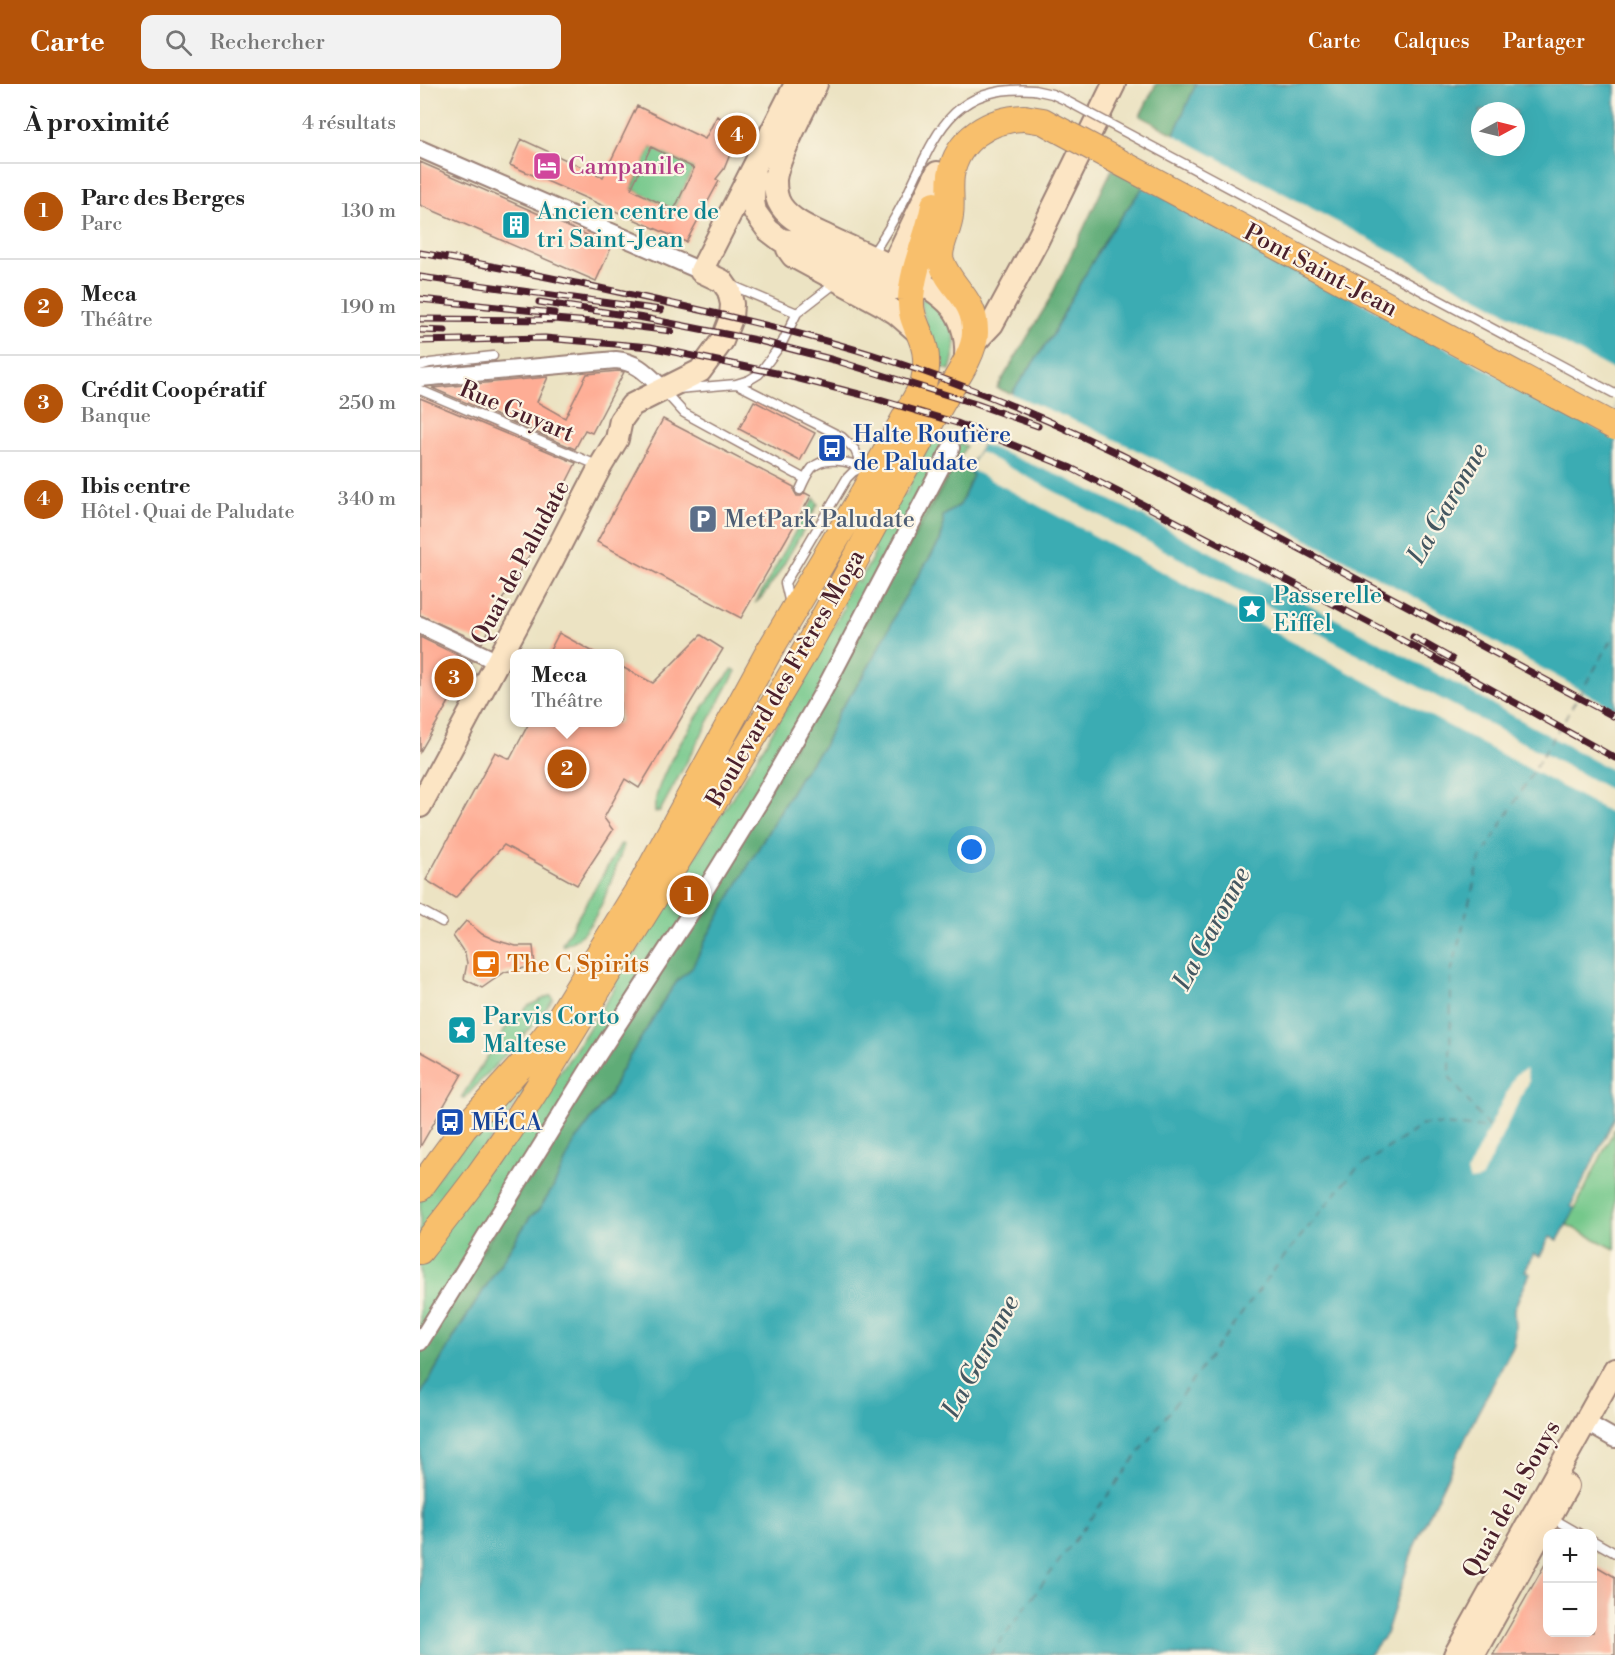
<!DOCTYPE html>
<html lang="fr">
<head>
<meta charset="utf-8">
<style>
	:root { --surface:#fff; --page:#f2f2f2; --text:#222; --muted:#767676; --line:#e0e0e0; --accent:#b45309 }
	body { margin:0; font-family:"Libre Bodoni",serif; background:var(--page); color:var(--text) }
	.controls { position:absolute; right:18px; bottom:18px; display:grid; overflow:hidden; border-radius:12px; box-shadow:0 6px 24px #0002 }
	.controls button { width:54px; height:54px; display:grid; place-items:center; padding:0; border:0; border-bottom:2px solid var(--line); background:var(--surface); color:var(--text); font:30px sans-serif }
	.compass { position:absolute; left:1051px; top:18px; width:54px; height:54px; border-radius:50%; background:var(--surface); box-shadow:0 6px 24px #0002; rotate:83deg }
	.you { position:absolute; left:552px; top:766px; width:21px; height:21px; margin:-15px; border:4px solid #fff; border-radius:50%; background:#1a73e8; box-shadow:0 0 0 9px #1a73e833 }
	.badge { display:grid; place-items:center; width:39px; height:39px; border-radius:50%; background:var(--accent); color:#fff; font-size:20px; font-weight:700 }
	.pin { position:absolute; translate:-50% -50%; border:3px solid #fff; box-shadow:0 2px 6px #0006 }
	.popup { position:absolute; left:90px; top:565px; width:114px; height:78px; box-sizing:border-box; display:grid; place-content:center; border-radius:12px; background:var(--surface); filter:drop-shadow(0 2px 4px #0005); font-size:20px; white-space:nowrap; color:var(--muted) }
	.popup b { font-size:22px; color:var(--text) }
	.popup::after { content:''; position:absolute; left:50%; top:100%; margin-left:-12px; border:12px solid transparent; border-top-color:var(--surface) }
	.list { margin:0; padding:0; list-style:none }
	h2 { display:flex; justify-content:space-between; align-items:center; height:78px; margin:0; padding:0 24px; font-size:26px }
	h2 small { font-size:20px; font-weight:400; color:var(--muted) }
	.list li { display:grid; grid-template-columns:39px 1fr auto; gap:18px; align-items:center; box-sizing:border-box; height:96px; padding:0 24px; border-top:2px solid var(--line) }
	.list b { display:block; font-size:22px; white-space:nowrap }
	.list p { margin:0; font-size:20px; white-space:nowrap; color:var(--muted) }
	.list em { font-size:20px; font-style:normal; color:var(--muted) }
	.icon { flex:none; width:33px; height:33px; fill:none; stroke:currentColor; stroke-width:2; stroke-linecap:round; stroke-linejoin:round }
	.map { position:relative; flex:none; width:1195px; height:1571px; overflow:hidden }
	header { display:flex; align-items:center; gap:36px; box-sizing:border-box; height:84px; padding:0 30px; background:var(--accent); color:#fff }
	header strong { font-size:28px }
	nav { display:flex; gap:33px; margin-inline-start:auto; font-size:21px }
	.search { width:420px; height:54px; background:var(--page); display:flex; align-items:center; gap:15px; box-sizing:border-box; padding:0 21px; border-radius:12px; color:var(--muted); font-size:22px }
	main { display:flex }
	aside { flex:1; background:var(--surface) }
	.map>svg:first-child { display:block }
	.green { fill:#74c88b; stroke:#5f745b; stroke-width:1.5 }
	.forest { fill:#5fac77; stroke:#546651; stroke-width:1.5 }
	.water { fill:#3aacb3; stroke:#42666f; stroke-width:1.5; fill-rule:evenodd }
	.pier { fill:#ece3c3 }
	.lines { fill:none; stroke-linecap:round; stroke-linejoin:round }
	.ferry { stroke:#445761; stroke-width:1.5; stroke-dasharray:8 6; stroke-linecap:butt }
	.building { fill:#fead95; fill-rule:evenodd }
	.lane-casing { stroke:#9b8177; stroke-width:11 }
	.street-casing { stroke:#9b8177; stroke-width:20 }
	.secondary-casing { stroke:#9b8177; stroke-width:26 }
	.primary-casing { stroke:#9b8177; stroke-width:28 }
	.lane { stroke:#fff; stroke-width:8 }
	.street { stroke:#fff; stroke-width:16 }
	.secondary { stroke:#fce5c4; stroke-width:22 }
	.primary { stroke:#f8bf6c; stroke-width:26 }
	.rail-casing { stroke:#4a1f2b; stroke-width:7 }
	.rail { stroke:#fcf5e5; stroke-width:4.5; stroke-dasharray:14; stroke-linecap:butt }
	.lane-bridge-casing { stroke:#9b8177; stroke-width:11; stroke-linecap:butt }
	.primary-bridge-casing { stroke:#9b8177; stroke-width:28; stroke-linecap:butt }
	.lane-bridge { stroke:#fff; stroke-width:8 }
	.primary-bridge { stroke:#f8bf6c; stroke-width:26 }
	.labels { text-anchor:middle; stroke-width:4.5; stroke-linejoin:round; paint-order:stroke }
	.hotel-label { font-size:24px; fill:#b23c85; stroke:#fcf5e5; text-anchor:start }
	.culture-label { font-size:24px; fill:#0d838f; stroke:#fcf5e5; text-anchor:start }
	.street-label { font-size:24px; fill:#4a1f2b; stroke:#fcf5e5 }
	.transit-label { font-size:24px; fill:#164399; stroke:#fcf5e5; text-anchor:start }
	.service-label { font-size:24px; fill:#4e5e75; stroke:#fcf5e5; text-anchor:start }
	.food-label { font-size:24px; fill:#c56008; stroke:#fcf5e5; text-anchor:start }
	.water-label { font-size:26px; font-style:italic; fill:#445761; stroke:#fcf5e5 }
</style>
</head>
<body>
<header>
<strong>Carte</strong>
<div class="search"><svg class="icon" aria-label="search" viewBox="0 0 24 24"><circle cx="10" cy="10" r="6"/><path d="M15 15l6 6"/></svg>Rechercher</div>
<nav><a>Carte</a><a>Calques</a><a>Partager</a></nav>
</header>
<main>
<aside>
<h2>À proximité<small>4 résultats</small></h2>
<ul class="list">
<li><span class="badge">1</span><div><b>Parc des Berges</b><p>Parc</p></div><em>130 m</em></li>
<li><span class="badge">2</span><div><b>Meca</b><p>Théâtre</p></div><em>190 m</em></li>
<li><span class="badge">3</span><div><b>Crédit Coopératif</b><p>Banque</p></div><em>250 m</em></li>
<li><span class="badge">4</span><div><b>Ibis centre</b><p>Hôtel · Quai de Paludate</p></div><em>340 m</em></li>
</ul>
</aside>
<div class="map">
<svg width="1195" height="1571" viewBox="0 0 1195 1571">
	<rect width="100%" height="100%" fill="#fcf5e5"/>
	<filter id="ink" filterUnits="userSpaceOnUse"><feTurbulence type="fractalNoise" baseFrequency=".0167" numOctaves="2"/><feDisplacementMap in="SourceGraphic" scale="12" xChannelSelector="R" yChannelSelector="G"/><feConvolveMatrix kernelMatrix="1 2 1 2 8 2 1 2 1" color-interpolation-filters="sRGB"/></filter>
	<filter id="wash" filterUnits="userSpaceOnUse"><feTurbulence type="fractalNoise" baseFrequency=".008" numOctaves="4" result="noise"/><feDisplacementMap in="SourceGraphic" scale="24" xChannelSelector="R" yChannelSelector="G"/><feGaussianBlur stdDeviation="1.35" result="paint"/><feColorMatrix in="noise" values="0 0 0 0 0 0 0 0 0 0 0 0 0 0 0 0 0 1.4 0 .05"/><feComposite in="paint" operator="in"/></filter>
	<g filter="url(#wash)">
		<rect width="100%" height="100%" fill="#ece3c3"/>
		<path class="green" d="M231 63 274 84 255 123 257 128 212 105Z
			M505 213C535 237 541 249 530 286L514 281 501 218Z
			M514 351 546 362 357 693 0 1268V1177L150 974 196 902 190 898 209 867 215 871 228 849 223 845 242 813 248 817 261 795 255 792 276 771 346 659 425 522 421 519 434 496 439 498 456 467 450 464 480 408 486 411 496 385Z
			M394 414 398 420C387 438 350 510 336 518Z
			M313 585 316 587 240 727 235 728C231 694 290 611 313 585Z
			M201 760 204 761 203 764C193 791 181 834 159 853 155 857 148 859 143 862L142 860Z
			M131 911 133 915C108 951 74 981 45 1014H41L85 945 108 922Z
			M113 978 112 998 0 1155V1118L9 1103Z
			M1195 1044V1165L1147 1141Z"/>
		<path class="forest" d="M736 0H776L754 50 720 32Z
			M692 85 724 102 690 148 652 213 632 252 591 310 577 304 629 217Z
			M537 378 553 391 540 421 523 432V446L520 457 477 526 472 539 444 591 418 629 405 660 380 693 288 851 272 884 258 896 245 915 200 988 191 1009 154 1059 133 1104 119 1126 110 1133 37 1248 0 1312V1268L357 693Z"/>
		<path class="water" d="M776 0H1195V1033L1151 1122 1155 1125 1138 1156 1130 1153 1120 1172 1114 1170 1105 1187 1110 1190 1094 1225 1095 1242 1094 1261 1056 1332 994 1463 966 1550 949 1571H0V1312L37 1248 110 1133 119 1126 133 1104 154 1059 191 1009 200 988 245 915 258 896 272 884 288 851 380 693 405 660 418 629 444 591 472 539 477 526 520 457 523 446V432L540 421 553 391 548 386 591 310 632 252 652 213 690 148 724 102 754 50ZM1060 27H1096V63H1060Z"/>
		<path class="pier" d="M751 49 1195 287V354L721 100Z
			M589 309 669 343 743 379 1000 516 1195 625V688L974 566 717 429 647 395 560 359Z
			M559 367 1195 708V731L550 385Z
			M1106 985 1109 996 1061 1095 1050 1097 1047 1088 1096 990Z"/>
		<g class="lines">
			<path class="ferry" d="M570 1571 859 1179 935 1086 1004 1040 1069 1044 1030 994 1031 889 1060 776 1195 551"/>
		</g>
		<g id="blocks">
			<path class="building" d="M217 22 285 55 297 32 324 46 315 64 313 63 304 85 296 95 299 97 266 158 90 81 101 55 183 93ZM231 63 274 84 254 126 211 105Z
				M0 78 192 162 176 197 0 121Z
				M198 287 204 288 172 349 165 346 155 365 12 304 128 293 117 318 145 334 167 290Z
				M0 314 156 379 110 470 74 529 77 531 62 559 0 531Z
				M334 317 395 349 380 377 319 345Z
				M243 335 374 403V407L377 412H381L385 409 391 412 321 534 177 458Z
				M139 549 177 570H128Z
				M281 551 303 565 219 704 205 695 184 734 193 746 157 801 84 761 35 814 6 796 75 668 90 675 109 639H200V582L233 599Z
				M0 553 52 578 0 668Z
				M46 837 62 850 75 856 96 862H113L115 882 85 888 62 904 44 895 47 879 45 870 33 852Z
				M0 967 42 990 0 1063Z
				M1128 1475V1548H1173V1480L1195 1493V1571H1073Z"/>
		</g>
	</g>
	<g filter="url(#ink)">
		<use href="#blocks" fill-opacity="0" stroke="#9b8177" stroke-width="1.5"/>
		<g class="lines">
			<g class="lane-casing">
				<path id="lane" d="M451 172C464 153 475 134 486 113 516 50 531 0 614 6
					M311 201 377 229
					M0 282 10 279 73 272
					M317 300 422 353 435 366 442 383 433 388 427 394 365 499 370 520
					M258 305 316 300 329 296 339 290 362 259 377 229 417 198
					M0 306 179 382
					M243 306 264 329 385 395
					M380 406C383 399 387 390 392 384 404 371 430 378 444 384
					M0 826 22 838
					M1132 1434 1160 1450
					M1172 1456 1195 1469"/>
			</g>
			<g class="street-casing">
				<path id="street" d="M0 65 281 187
					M0 294 196 276C218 278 228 291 243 305
					M0 541 78 578
					M0 1258 170 983 277 819 343 712 404 606 531 364
					M1165 1338 1195 1355"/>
			</g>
			<g class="secondary-casing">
				<path id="secondary" d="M396 0C386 21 356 76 355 96 355 105 356 115 361 122 372 138 394 146 410 154 442 169 516 199 535 227 543 239 547 256 546 271
					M334 89 333 117 335 128 348 146 361 156 382 159 471 205 483 202 502 191
					M368 165 373 172 460 219 476 229 499 249
					M472 183 517 89
					M555 258 572 240 617 157 694 0
					M0 722 132 476 180 383 197 355 201 336 212 321 280 287 302 257 311 234 312 220 309 207 302 197 281 187 376 0
					M1035 1571 1195 1285
					M1053 1571 1147 1402"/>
			</g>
			<g class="primary-casing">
				<path id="primary" d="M0 1104 44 1044 111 971 138 936 223 798 348 569 437 420 503 301C507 286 508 271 502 256 497 242 490 231 491 216 492 183 509 153 514 121
					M0 1167C19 1142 39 1118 58 1092 111 1019 159 936 207 858 265 764 324 671 380 576 429 490 474 401 524 315 534 298 555 269 555 249 556 214 530 205 521 177 517 164 529 146 530 132 532 118 529 105 531 91 537 55 570 35 604 34"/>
			</g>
			<use href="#lane" class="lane"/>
			<use href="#street" class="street"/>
			<use href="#secondary" class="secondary"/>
			<use href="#primary" class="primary"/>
			<g class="rail-casing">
				<path id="rail" d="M0 169C54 178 107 189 161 200 263 222 366 243 466 275 559 305 651 345 738 389L1195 633
					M0 193 241 226
					M0 215 134 229
					M119 218 224 234 336 256 414 276 556 320 618 342
					M122 234 195 240 251 247
					M0 235 132 236
					M0 246 25 247
					M0 257 125 254 230 263 356 289 443 311 537 339 651 384 722 420 980 555 1195 674
					M993 553 1032 575"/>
			</g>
			<use href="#rail" class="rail"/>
			<g class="lane-bridge-casing">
				<path id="lane-bridge" d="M614 6 632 10 645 16 1195 310"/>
			</g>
			<g class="primary-bridge-casing">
				<path id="primary-bridge" d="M604 34 623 37 632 42 1195 343"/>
			</g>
			<use href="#lane-bridge" class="lane-bridge"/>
			<use href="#primary-bridge" class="primary-bridge"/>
		</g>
	</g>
	<defs>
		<g id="hotel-square" transform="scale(1.5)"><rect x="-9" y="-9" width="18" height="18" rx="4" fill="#d1479c" stroke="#fcf5e5"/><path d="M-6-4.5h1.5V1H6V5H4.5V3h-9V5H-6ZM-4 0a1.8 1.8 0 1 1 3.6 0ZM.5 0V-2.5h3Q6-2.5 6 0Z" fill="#fff"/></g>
		<g id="building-square" transform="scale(1.5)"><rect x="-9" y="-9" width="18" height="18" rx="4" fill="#0f9aa8" stroke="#fcf5e5"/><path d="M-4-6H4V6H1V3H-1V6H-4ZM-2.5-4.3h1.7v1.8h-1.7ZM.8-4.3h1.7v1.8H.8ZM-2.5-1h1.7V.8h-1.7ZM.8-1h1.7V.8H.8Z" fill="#fff"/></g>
		<g id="bus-square" transform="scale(1.5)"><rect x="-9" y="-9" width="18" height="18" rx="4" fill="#1a4fb4" stroke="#fcf5e5"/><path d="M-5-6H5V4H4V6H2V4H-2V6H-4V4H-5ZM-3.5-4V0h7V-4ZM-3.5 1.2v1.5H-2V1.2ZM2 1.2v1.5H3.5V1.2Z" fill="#fff"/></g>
		<g id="parking-square" transform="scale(1.5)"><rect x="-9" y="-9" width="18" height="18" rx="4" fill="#5c6f8a" stroke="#fcf5e5"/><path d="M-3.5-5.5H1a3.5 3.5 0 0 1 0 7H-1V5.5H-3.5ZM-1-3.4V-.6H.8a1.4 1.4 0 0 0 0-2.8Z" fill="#fff"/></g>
		<g id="sight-square" transform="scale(1.5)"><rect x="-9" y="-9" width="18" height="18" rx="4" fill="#0f9aa8" stroke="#fcf5e5"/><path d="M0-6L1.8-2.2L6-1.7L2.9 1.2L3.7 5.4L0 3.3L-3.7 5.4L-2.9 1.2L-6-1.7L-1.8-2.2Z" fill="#fff"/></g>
		<g id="cafe-square" transform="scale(1.5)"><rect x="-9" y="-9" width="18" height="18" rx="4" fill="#e8710a" stroke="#fcf5e5"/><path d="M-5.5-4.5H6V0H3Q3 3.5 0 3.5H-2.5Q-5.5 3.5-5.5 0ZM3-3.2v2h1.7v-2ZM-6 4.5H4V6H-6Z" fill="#fff"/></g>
	</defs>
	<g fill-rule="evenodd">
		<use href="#hotel-square" x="127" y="82"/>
		<use href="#building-square" x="96" y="141"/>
		<use href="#bus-square" x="412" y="364"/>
		<use href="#parking-square" x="283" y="435"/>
		<use href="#sight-square" x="832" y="525"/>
		<use href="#cafe-square" x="66" y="880"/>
		<use href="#sight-square" x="42" y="946"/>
		<use href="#bus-square" x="30" y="1038"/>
	</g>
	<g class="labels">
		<g class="hotel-label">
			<text x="148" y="90">Campanile</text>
		</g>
		<g class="culture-label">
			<text x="117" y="135">Ancien centre de<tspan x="117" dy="28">tri Saint-Jean</tspan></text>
			<text x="853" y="519">Passerelle<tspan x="853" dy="28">Eiffel</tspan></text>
			<text x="63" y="940">Parvis Corto<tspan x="63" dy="28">Maltese</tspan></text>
		</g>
		<g class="street-label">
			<text transform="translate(901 186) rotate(28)" y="8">Pont Saint-Jean</text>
			<text transform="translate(97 327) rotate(23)" y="8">Rue Guyart</text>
			<text transform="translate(100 478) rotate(-62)" y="8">Quai de Paludate</text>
			<text transform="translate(365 594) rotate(-60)" y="8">Boulevard des Frères Moga</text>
			<text transform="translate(1091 1415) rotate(-61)" y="8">Quai de la Souys</text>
		</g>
		<g class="transit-label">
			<text x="433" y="358">Halte Routière<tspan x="433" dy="28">de Paludate</tspan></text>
			<text x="51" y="1046">MÉCA</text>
		</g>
		<g class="service-label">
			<text x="304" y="443">MetPark Paludate</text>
		</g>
		<g class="food-label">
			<text x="87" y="888">The C Spirits</text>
		</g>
		<g class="water-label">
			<text transform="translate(1027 419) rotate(-60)" y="9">La Garonne</text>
			<text transform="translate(791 844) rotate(-62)" y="9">La Garonne</text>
			<text transform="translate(560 1272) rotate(-62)" y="9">La Garonne</text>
		</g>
	</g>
</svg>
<div class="controls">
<button>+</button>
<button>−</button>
</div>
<svg class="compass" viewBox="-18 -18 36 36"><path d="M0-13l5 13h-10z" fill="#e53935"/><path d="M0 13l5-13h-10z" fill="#767676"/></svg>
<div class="you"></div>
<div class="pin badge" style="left:269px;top:811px">1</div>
<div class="pin badge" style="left:147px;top:685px">2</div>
<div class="popup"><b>Meca</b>Théâtre</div>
<div class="pin badge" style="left:34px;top:594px">3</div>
<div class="pin badge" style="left:317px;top:51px">4</div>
</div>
</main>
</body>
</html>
